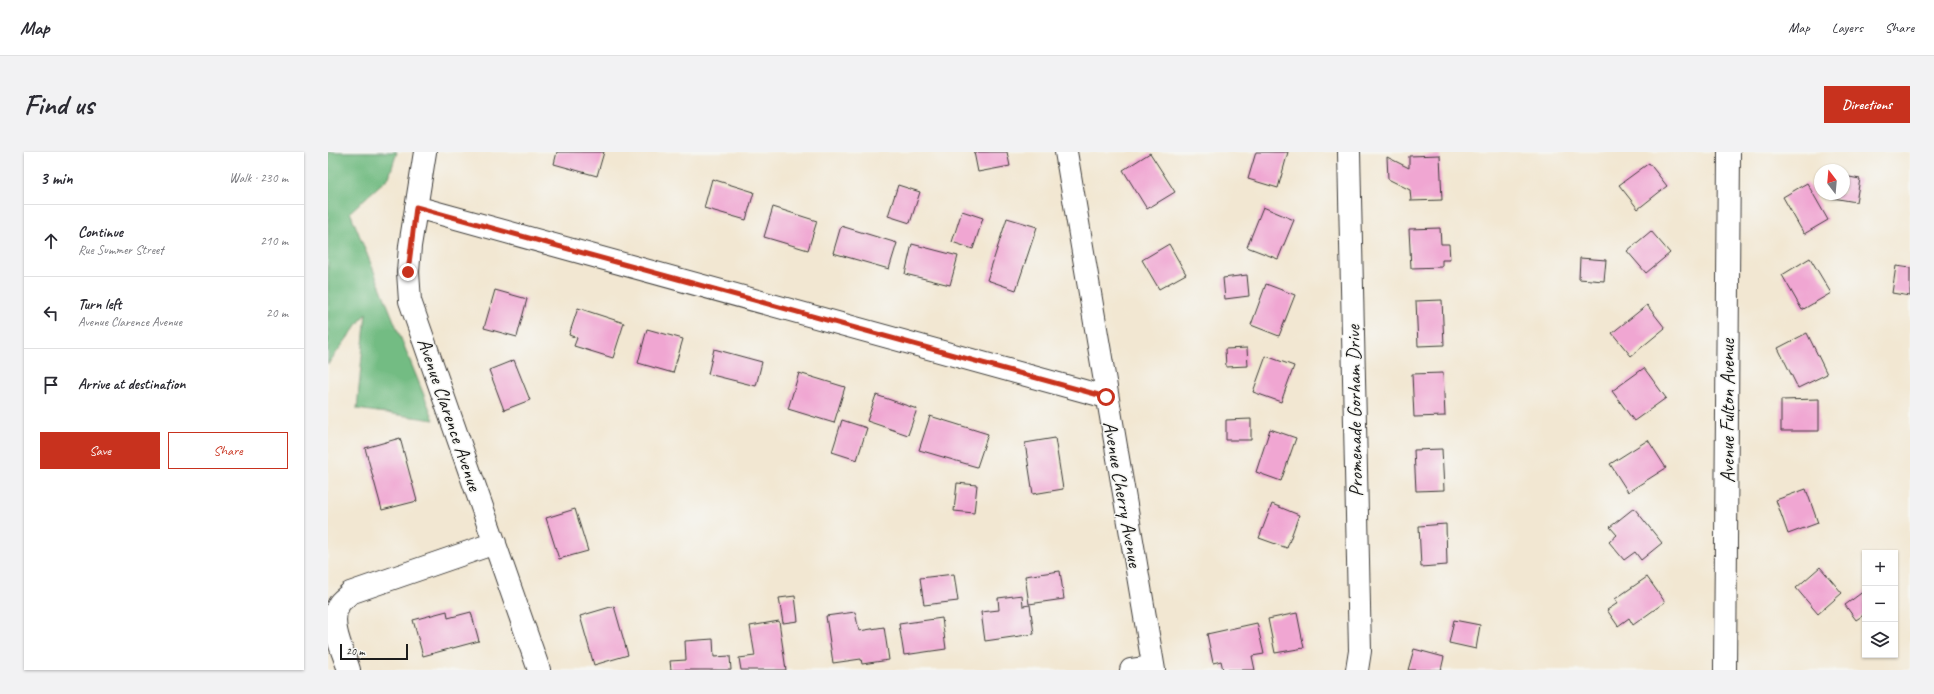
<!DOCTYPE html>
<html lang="en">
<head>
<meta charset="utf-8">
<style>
	:root { --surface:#fff; --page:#f2f2f3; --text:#2b2b33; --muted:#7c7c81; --line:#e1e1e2; --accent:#c8321e }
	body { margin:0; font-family:Caveat,sans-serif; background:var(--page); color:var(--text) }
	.controls { position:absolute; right:12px; bottom:12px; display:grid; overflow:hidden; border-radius:0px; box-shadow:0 1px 3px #0004 }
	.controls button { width:36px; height:36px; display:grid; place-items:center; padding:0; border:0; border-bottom:1px solid var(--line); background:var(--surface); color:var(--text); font:20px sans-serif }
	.compass { position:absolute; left:1486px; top:12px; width:36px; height:36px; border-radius:50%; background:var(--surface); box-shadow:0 1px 3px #0004; rotate:344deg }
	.scale { position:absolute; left:12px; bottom:10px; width:68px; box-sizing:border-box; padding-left:4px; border:2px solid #1c1c1c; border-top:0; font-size:11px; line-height:14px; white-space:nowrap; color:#1c1c1c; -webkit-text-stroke:3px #f6f6f2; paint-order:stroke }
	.stop { position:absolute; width:12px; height:12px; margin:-9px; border:3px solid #c8321e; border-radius:50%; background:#fff }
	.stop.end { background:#c8321e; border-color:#fff; box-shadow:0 1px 4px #0008 }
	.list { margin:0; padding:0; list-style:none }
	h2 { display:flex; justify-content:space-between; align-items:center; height:52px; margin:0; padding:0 16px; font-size:17px }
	h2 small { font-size:13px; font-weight:400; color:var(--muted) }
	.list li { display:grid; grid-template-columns:26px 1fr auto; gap:12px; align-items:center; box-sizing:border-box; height:72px; padding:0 16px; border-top:1px solid var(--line) }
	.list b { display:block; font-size:15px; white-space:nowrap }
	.list p { margin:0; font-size:13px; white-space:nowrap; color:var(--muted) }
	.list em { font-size:13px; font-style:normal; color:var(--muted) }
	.actions { display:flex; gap:8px; padding:12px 16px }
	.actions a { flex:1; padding:9px 0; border:1px solid var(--accent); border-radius:0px; text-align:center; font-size:14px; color:var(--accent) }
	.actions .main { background:var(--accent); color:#fff }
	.icon { flex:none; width:22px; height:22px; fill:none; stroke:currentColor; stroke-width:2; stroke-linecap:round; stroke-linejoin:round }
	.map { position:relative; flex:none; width:1582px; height:518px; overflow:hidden; border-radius:0px }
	header { display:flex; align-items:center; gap:24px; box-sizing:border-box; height:56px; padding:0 20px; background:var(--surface); border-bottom:1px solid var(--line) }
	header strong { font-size:19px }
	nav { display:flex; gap:22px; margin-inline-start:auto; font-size:14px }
	.intro { display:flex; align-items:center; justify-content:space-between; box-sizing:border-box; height:96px; padding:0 24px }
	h1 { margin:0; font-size:28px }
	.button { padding:10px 18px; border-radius:0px; background:var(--accent); color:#fff; font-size:14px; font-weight:700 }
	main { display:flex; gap:24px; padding:0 24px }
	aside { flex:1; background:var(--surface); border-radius:0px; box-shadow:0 1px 3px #0004 }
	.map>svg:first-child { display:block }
	.forest { fill:#73bc83; stroke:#486c50 }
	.building { fill:#f0a6d2 }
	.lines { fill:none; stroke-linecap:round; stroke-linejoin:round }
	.minor-casing { stroke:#3c3a37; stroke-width:24 }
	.minor { stroke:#fff; stroke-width:22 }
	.route { stroke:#c8321e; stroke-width:5 }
	.labels { text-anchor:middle; stroke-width:3; stroke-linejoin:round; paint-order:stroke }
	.street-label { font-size:20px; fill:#1c1c1c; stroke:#f6f6f2 }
</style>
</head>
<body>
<header>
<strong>Map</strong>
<nav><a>Map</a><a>Layers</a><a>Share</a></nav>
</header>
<div class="intro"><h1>Find us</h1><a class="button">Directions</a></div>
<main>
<aside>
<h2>3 min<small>Walk · 230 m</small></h2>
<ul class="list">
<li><svg class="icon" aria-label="ahead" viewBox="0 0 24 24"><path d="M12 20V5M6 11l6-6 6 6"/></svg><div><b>Continue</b><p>Rue Summer Street</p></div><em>210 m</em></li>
<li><svg class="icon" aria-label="left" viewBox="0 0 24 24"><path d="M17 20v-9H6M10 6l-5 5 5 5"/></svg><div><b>Turn left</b><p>Avenue Clarence Avenue</p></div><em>20 m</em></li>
<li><svg class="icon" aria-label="arrive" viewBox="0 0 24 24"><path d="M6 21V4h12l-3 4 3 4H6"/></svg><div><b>Arrive at destination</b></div></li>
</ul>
<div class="actions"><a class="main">Save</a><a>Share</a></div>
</aside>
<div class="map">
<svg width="1582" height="518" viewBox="0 0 1582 518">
	<rect width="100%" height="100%" fill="#f6f6f2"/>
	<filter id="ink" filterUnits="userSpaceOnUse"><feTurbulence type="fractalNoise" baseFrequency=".025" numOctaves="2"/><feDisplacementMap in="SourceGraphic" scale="8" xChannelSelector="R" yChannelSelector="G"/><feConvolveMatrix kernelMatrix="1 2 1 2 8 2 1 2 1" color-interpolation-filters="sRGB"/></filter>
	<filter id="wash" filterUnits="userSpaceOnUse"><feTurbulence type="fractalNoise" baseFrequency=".012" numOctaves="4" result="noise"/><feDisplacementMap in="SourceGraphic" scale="16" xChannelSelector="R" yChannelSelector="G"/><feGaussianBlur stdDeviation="0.9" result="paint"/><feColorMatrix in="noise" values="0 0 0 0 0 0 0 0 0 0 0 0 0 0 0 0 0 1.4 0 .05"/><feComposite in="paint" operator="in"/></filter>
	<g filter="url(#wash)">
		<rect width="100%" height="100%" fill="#f2e7d2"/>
		<path class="forest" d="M0 0H69L61 25 22 60 106 268 29 257 38 161 0 212Z"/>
		<g id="blocks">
			<path class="building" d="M229 0H276L269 24 226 12Z
				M646 0H679L682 14 650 20Z
				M928 0H960L950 36 920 27Z
				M822 1 847 40 819 57 795 18Z
				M1112 3 1114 48 1083 49 1082 38 1060 27 1059 5 1081 16V4Z
				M1321 11 1339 34 1310 57 1291 33Z
				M1516 24 1532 27 1528 50 1505 46V42H1516Z
				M384 27 426 40 418 68 376 56Z
				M1479 31 1500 68 1476 82 1455 45Z
				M570 33 592 40 582 71 560 64Z
				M445 55 489 69 480 98 436 85Z
				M935 55 966 68 950 107 919 95Z
				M634 59 655 66 645 97 624 90Z
				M679 66 709 75 688 138 659 128Z
				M513 74 569 91 561 117 505 101Z
				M1112 76 1113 92H1121L1122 108H1114V115L1083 116 1081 77Z
				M1323 79 1342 101 1318 121 1299 99Z
				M584 92 630 104 622 133 577 122Z
				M841 92 858 122 831 137 814 108Z
				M1252 106 1278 108 1276 129 1251 127Z
				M1482 106 1503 141 1474 158 1454 123Z
				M1568 114 1582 116V144L1564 141Z
				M919 123 921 144 897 147 895 126Z
				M938 132 967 143 951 184 923 173Z
				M167 138 199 147 189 185 156 176Z
				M1114 148 1116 193 1090 194 1088 149Z
				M1319 153 1337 176 1303 204 1284 181Z
				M250 156 296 171 285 206 246 194 249 186 241 183Z
				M319 177 355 187 345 221 310 211Z
				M1479 181 1499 222 1470 236 1450 196Z
				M919 196 920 214 898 215 897 197Z
				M386 197 434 210 428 234 380 222Z
				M938 204 966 214 953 250 925 240Z
				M186 208 202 248 176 258 161 218Z
				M1316 216 1338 246 1306 269 1284 239Z
				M471 221 517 235 506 271 460 257Z
				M1115 221 1117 264 1086 265 1084 222Z
				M548 243 589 257 580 283 539 269Z
				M1491 247V279H1453V248Z
				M602 264 660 282 649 315 591 298Z
				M923 267V288H898V268Z
				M514 268 539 276 529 308 504 300Z
				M942 277 968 286 953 329 928 320Z
				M72 286 89 349 54 358 37 296Z
				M727 286 735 337 705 342 697 291Z
				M1320 288 1338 316 1300 340 1282 312Z
				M1114 297 1116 338 1088 339 1086 298Z
				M629 331 649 333 646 361 626 359Z
				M1478 337 1490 371 1460 382 1448 348Z
				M944 352 971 363 959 396 931 386Z
				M1306 356 1334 391 1313 408 1307 400 1296 408 1281 390 1289 383 1282 375Z
				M247 357 260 399 231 407 218 366Z
				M1118 372 1119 413 1093 415 1091 374Z
				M1492 415 1514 441 1490 462 1468 436Z
				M732 419 736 447 701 452 697 424Z
				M626 422 630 449 596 453 592 426Z
				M1319 425 1337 450 1305 473 1301 466 1290 474 1279 458 1290 451 1287 447Z
				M1536 439 1537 462 1528 468 1517 453Z
				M694 443 695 454 702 453 706 482 657 489 653 460 671 458 670 446Z
				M467 444 470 469 455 471 451 446Z
				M286 454 300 503 266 513 252 464Z
				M119 459 120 466 143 460 151 489 95 504 85 468Z
				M527 460 531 479 556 475 561 508 534 512 533 507 505 511 498 464Z
				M969 461 976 496 947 501 940 467Z
				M614 466 618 497 576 503 571 472Z
				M1126 468 1152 473 1148 497 1121 491Z
				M451 469 458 518H413L411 506 427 504 422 474Z
				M929 471 936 502 924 504 927 518H895L893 509 885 511 879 482Z
				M385 487 386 505 402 504 403 518H343L342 509 358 508 357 489Z
				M1086 497 1116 505 1113 518H1080Z"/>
		</g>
	</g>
	<g filter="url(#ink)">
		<use href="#blocks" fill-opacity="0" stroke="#3c3a37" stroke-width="1"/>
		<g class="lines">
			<g class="minor-casing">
				<path id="minor" d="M97 0 82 94 80 120 82 149 211 518
					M738 0 826 518
					M1021 0 1032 499 1029 518
					M88 55 778 245
					M21 518C15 499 0 471 11 452 13 448 19 445 22 441L167 391
					M803 518 825 515
					M1397 518 1401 0"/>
			</g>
			<use href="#minor" class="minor"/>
		</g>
	</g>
	<g class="lines" filter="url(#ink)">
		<path class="route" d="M80 120 88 55 778 245"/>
	</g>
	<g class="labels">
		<g class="street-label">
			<text transform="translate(1026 259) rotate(-91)" y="7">Promenade Gorham Drive</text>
			<text transform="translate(1399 259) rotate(-90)" y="7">Avenue Fulton Avenue</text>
			<text transform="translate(122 262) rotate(71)" y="7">Avenue Clarence Avenue</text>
			<text transform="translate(795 342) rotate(80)" y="7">Avenue Cherry Avenue</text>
		</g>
	</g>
</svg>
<div class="controls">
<button>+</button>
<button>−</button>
<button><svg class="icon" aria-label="layers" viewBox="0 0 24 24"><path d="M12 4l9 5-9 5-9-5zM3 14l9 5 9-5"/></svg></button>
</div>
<svg class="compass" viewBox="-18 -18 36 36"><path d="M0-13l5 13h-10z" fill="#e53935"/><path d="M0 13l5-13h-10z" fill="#7c7c81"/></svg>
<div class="scale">20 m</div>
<div class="stop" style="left:778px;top:245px"></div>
<div class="stop end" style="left:80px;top:120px"></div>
</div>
</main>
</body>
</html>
